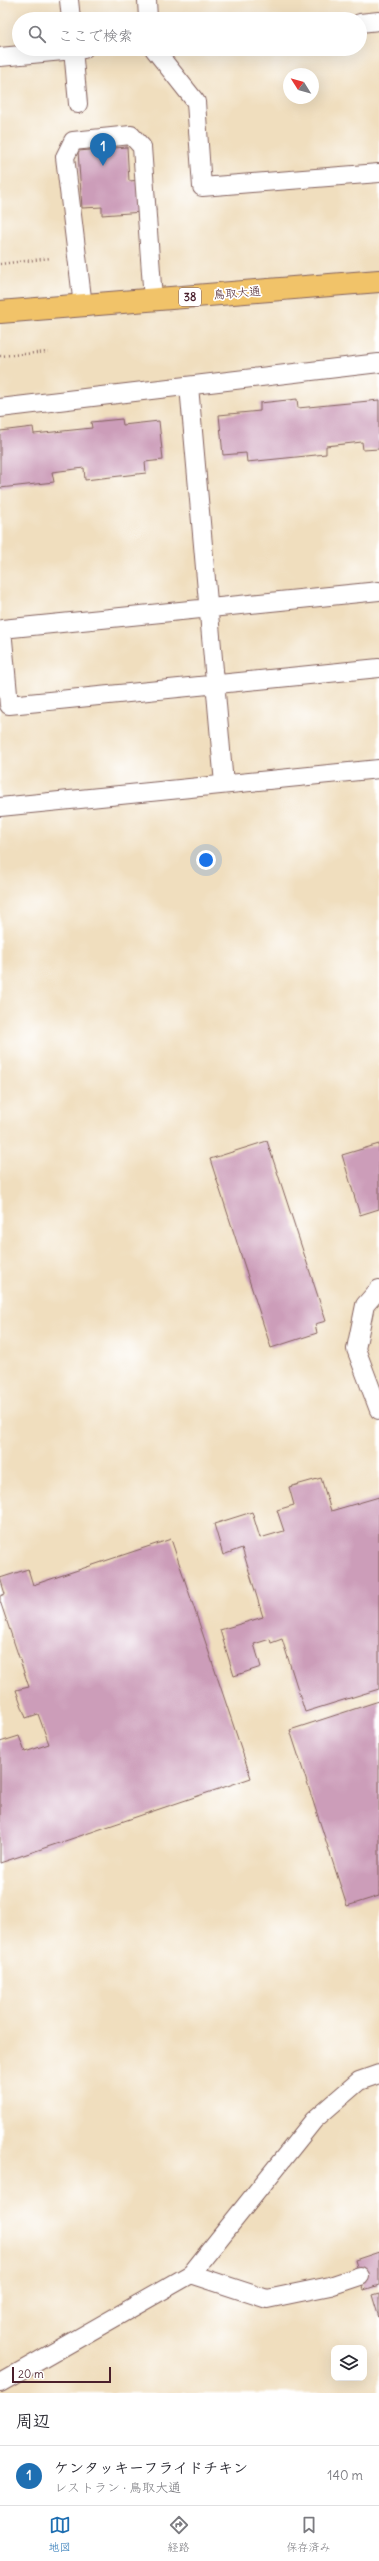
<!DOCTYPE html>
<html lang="ja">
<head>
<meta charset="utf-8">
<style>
	:root { --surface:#fff; --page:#f2f2f3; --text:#2b2b33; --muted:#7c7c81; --line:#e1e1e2; --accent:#1f6fb2 }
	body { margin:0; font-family:Delius,"Klee One",sans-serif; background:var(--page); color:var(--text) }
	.controls { position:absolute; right:12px; bottom:12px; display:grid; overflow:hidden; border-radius:8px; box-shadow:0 4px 16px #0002 }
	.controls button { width:36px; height:36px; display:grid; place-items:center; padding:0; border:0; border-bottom:1px solid var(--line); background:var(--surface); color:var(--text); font:20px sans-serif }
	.compass { position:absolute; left:283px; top:68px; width:36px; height:36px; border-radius:50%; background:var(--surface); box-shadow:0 4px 16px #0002; rotate:307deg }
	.scale { position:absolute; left:12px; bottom:10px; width:99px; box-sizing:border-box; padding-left:4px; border:2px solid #4a1f2b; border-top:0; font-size:11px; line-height:14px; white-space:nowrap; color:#4a1f2b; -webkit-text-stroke:3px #fff; paint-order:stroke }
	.you { position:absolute; left:206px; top:860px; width:14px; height:14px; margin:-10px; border:3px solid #fff; border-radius:50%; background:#1a73e8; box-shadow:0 0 0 6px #1a73e833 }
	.badge { display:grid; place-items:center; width:26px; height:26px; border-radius:50%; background:var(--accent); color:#fff; font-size:13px; font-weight:700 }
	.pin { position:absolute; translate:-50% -33px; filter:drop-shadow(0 1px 2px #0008) }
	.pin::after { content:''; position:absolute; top:21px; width:14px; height:12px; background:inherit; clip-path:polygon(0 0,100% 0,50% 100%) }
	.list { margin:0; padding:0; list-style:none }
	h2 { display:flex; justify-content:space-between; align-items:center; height:52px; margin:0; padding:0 16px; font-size:17px }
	h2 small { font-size:13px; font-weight:400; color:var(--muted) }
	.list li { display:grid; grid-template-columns:26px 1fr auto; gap:12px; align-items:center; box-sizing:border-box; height:60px; padding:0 16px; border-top:1px solid var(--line) }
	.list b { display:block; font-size:15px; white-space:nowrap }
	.list p { margin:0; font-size:13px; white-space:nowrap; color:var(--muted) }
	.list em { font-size:13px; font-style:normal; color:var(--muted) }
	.icon { flex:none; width:22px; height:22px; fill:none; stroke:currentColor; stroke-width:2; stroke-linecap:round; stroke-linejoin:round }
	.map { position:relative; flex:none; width:379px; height:2393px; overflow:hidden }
	.search { position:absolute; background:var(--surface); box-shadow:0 4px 16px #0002; left:12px; right:12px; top:12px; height:44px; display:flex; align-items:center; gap:10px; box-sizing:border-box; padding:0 14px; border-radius:22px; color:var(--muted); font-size:15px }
	.sheet { height:112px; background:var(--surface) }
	nav { display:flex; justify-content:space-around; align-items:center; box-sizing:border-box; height:56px; border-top:1px solid var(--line); background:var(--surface); font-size:11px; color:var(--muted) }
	nav a { display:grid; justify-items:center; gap:2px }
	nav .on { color:var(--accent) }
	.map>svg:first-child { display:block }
	.building { fill:#cc9db9 }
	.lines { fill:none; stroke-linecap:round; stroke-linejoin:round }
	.lane-casing { stroke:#84625e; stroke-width:20 }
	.highway-casing { stroke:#84625e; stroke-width:24 }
	.path { stroke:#84625e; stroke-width:2.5; stroke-dasharray:1 3; stroke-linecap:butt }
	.lane { stroke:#fff; stroke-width:18 }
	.highway { stroke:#f1c369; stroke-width:22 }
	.labels { text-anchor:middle; stroke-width:3.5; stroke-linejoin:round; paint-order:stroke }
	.shield { fill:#fff; stroke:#80626b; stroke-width:1 }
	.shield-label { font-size:11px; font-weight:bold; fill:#4a1f2b }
	.street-label { font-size:12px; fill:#4a1f2b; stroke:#fff }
</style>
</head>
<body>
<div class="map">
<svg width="379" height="2393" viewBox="0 0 379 2393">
	<rect width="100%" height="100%" fill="#fff"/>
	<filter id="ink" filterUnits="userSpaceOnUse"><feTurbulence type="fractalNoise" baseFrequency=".025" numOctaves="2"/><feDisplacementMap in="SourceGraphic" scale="8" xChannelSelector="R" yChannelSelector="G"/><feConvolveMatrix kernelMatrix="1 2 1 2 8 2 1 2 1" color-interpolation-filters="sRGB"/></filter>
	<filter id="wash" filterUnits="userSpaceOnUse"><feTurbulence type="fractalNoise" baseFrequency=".012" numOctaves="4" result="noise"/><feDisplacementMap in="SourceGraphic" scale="16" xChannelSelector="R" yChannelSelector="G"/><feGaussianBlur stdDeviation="0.9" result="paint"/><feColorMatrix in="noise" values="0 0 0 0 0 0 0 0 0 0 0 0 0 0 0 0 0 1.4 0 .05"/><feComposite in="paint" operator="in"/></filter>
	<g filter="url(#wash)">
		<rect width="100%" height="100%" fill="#f0debe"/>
		<g id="blocks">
			<path class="building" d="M127 147 129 181 153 179 156 211 102 215V207L82 208 78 151Z
				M297 399 298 408 379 400V449L363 450 362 442 326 446V454L247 462 246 453 223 455 219 415 260 411V403Z
				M122 419 123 425 159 421 163 460 145 462 146 473 85 480 84 468 52 472 54 482 0 488V431L33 427 34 434 92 428 91 422Z
				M267 1141 326 1321 315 1324 317 1333 271 1348 210 1159Z
				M379 1144V1209L360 1215 342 1155Z
				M321 1478 331 1511 379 1497V1689L305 1712 282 1639 271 1643 270 1639 254 1644 261 1667 234 1676 220 1630 263 1617 242 1548 223 1555 214 1524 252 1512 260 1538 284 1531 277 1510 294 1505 289 1487Z
				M171 1539 251 1778 0 1863V1742L19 1736 25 1752 49 1744 38 1714 26 1718 16 1690 29 1687 0 1601V1596L5 1594 0 1578 28 1569 33 1585Z
				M379 1701V1896L347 1906 290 1730Z
				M379 2252V2285L364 2290 355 2260Z
				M379 2293V2318L372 2295Z"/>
		</g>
	</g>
	<g filter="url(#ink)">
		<use href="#blocks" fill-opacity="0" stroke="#84625e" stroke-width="1"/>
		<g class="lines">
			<g class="lane-casing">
				<path id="lane" d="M69 0 71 19
					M147 0 148 19
					M360 23 379 21
					M73 49 78 104
					M154 49 196 102 202 187 379 173
					M0 57 84 49
					M83 306 65 157 73 141 131 135 142 147 153 300
					M189 386 224 784
					M0 408 379 363
					M379 591 2 629 9 705 379 668
					M0 807 379 769
					M379 1289 365 1305 356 1349 379 1410
					M191 2274 267 2299 330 2286 360 2276
					M0 2383 191 2274 314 2120 359 2081 379 2074"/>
			</g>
			<g class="highway-casing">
				<path id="highway" d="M0 312 379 281"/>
			</g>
			<path class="path" d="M0 264 51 258
				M0 356 48 352"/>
			<use href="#lane" class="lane"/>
			<use href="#highway" class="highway"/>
		</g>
	</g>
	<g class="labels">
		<rect class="shield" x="179" y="288" width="22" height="18" rx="3"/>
		<g class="shield-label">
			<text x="190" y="301">38</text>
		</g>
		<g class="street-label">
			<text transform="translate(237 293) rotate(-5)" y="4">鳥取大通</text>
		</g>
	</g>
</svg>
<div class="controls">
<button><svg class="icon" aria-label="layers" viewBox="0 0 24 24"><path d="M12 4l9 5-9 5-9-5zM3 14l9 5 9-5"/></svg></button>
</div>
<svg class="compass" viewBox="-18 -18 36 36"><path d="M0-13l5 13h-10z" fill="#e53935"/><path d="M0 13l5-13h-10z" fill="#7c7c81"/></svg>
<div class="scale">20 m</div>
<div class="you"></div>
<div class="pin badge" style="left:103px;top:166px">1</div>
<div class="search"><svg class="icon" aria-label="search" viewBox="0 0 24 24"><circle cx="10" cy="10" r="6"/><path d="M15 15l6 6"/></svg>ここで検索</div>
</div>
<section class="sheet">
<h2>周辺<small></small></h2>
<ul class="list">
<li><span class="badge">1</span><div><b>ケンタッキーフライドチキン</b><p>レストラン · 鳥取大通</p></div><em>140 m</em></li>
</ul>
</section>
<nav>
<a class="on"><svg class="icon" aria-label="map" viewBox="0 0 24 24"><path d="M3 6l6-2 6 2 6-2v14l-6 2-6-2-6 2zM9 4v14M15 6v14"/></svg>地図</a>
<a><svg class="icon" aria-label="directions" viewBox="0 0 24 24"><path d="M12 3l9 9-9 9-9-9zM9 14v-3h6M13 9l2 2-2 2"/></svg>経路</a>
<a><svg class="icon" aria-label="saved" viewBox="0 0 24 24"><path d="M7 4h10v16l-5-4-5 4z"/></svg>保存済み</a>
</nav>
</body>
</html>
